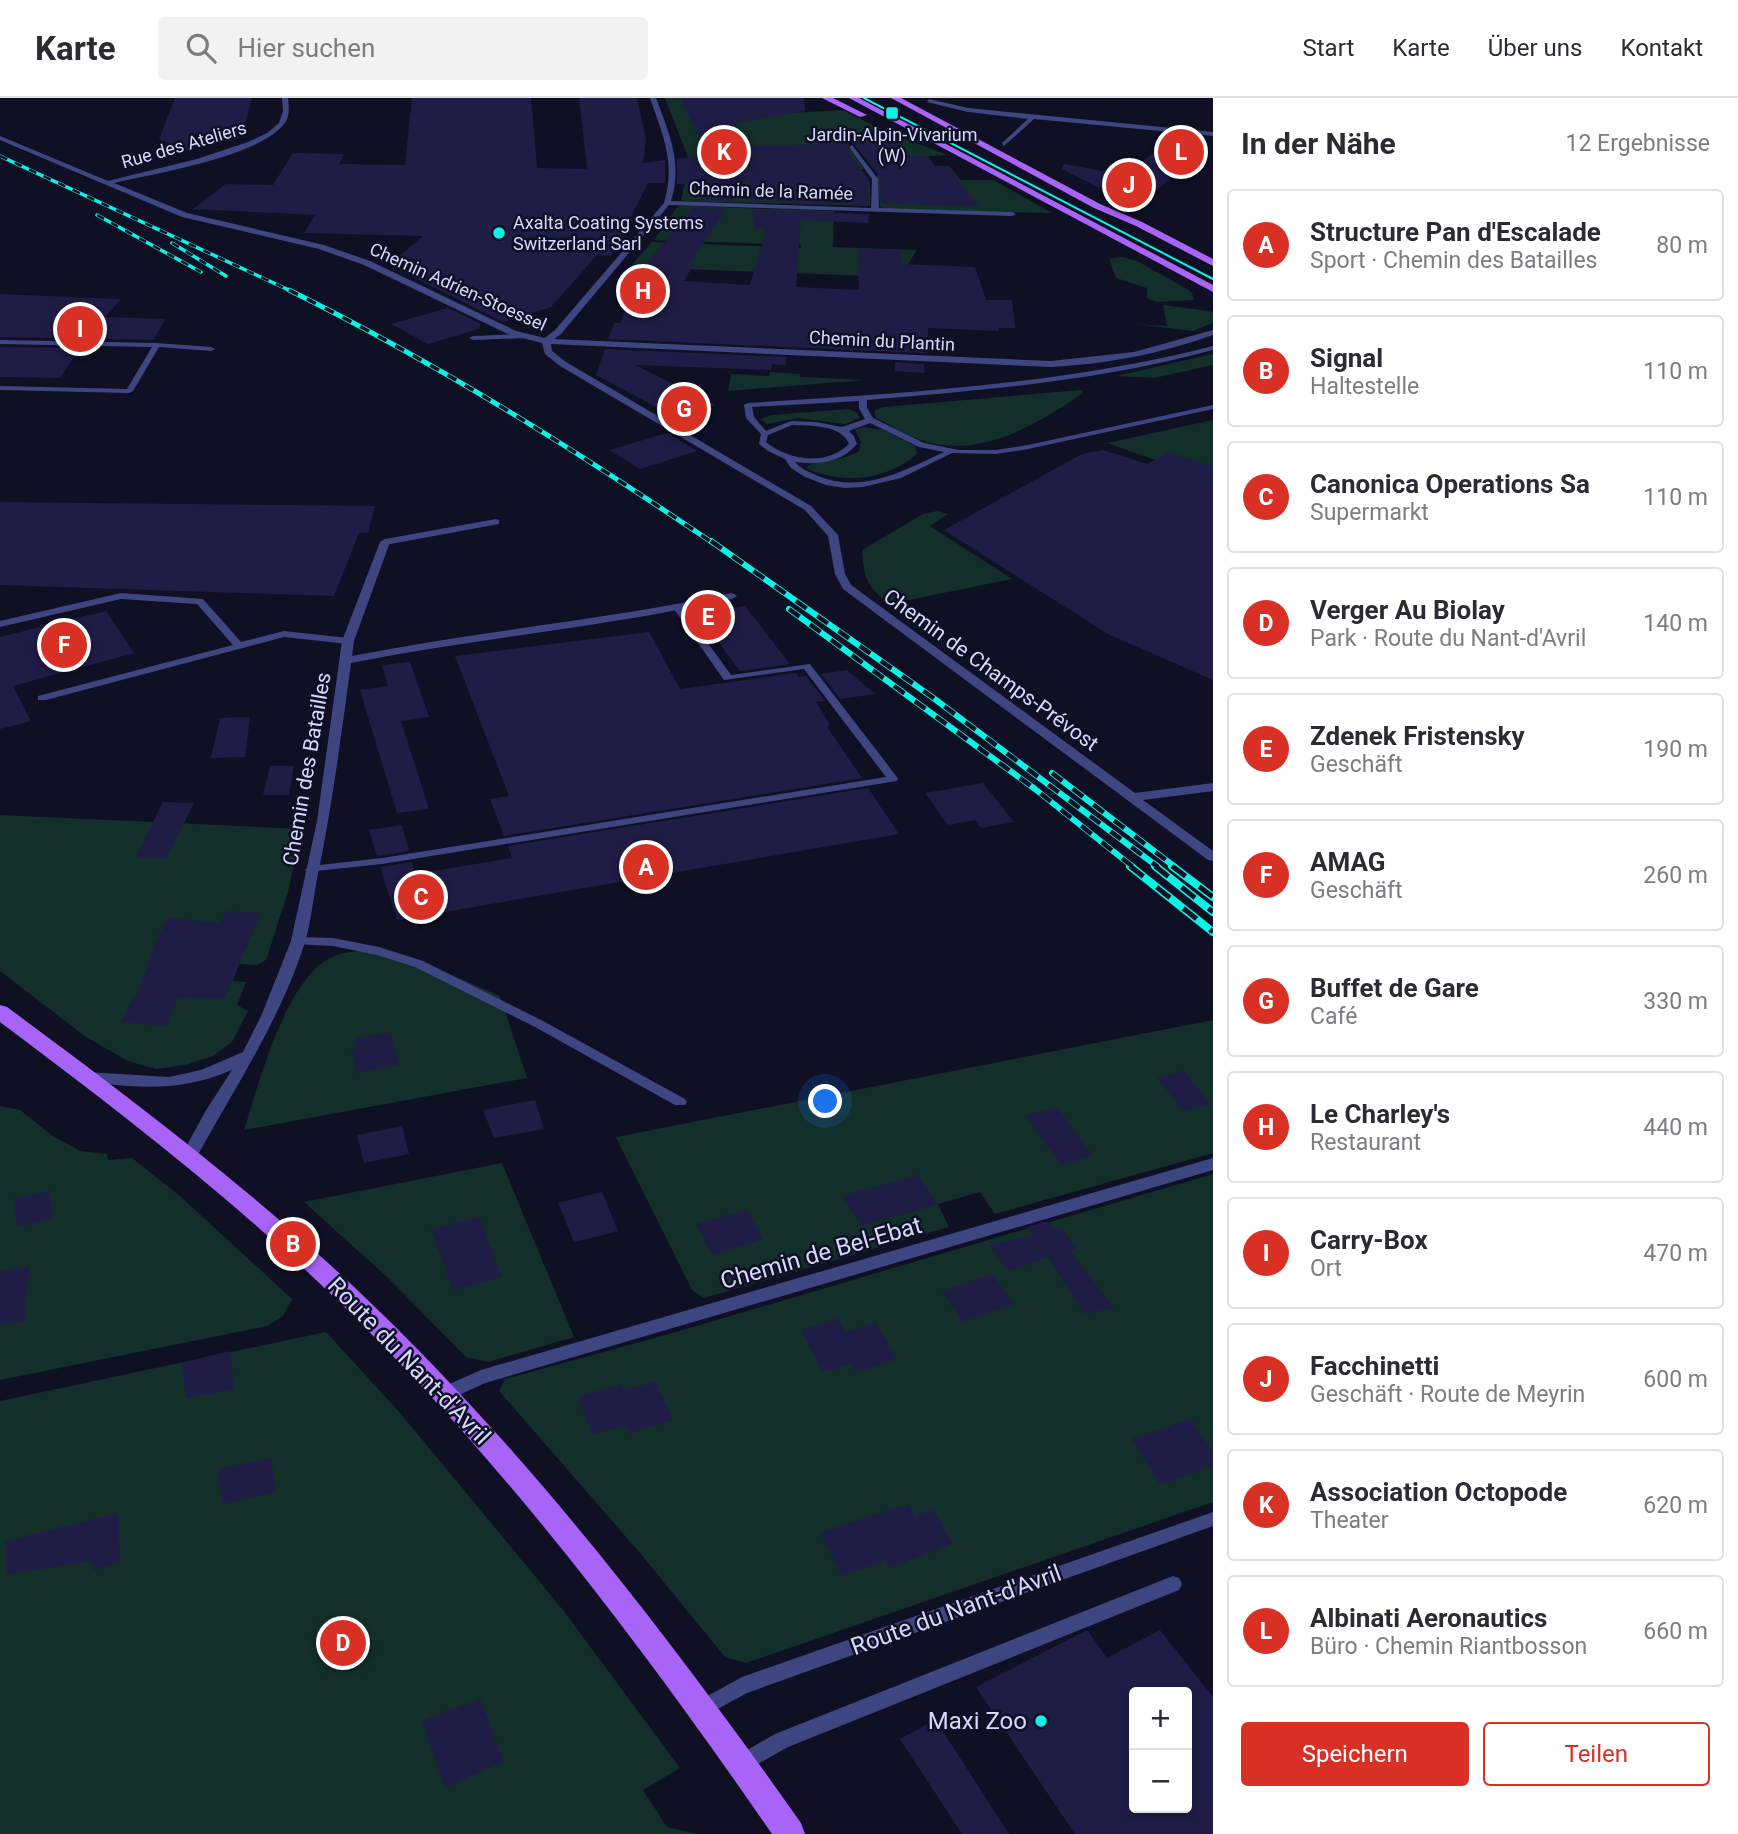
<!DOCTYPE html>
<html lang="de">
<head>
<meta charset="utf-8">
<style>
	:root { --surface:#fff; --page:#f2f2f3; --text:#2b2b33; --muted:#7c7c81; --line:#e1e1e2; --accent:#d93025 }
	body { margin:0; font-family:Roboto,sans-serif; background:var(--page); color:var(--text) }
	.controls { position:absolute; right:21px; bottom:21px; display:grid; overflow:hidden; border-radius:7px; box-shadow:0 4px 10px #0003 }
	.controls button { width:63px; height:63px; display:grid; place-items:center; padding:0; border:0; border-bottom:2px solid var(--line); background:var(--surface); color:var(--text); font:35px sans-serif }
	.you { position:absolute; left:826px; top:1004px; width:24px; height:24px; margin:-18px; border:5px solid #fff; border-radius:50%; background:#1a73e8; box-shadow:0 0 0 10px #1a73e833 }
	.badge { display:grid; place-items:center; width:46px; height:46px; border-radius:50%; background:var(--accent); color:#fff; font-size:23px; font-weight:700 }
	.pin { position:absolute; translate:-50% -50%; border:4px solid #fff; box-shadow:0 2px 7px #0006 }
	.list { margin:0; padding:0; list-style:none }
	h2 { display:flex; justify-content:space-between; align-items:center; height:91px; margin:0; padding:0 28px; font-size:30px }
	h2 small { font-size:23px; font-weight:400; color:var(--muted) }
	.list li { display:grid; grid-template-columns:46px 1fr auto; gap:21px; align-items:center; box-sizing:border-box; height:112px; margin:0 14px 14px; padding:0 14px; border:2px solid var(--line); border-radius:7px }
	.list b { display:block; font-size:26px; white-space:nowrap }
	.list p { margin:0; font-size:23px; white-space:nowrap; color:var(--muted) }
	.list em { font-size:23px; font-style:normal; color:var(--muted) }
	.actions { display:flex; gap:14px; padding:21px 28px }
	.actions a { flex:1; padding:16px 0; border:2px solid var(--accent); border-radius:7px; text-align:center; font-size:24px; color:var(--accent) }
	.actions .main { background:var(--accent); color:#fff }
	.icon { flex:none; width:38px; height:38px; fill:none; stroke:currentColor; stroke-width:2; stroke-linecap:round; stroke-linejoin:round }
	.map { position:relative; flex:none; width:1213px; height:1736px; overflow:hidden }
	header { display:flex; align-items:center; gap:42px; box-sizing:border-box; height:98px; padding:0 35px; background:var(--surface); border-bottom:2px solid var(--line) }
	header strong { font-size:33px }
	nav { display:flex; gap:38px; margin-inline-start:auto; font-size:24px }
	.search { width:490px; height:63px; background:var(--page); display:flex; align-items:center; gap:18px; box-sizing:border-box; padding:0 24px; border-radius:7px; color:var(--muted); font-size:26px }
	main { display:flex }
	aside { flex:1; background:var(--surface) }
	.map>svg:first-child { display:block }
	.green { fill:#132f29 }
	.building { fill:#1f1d45; fill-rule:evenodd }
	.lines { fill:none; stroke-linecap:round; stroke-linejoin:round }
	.service { fill:#3e4682; fill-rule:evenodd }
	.minor { fill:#3e4682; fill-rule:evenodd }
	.primary { fill:#a863f7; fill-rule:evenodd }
	.tram { stroke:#0cf3e5; stroke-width:2 }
	.rail-far3-casing { stroke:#0cf3e5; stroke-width:3.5 }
	.rail-far2-casing { stroke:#0cf3e5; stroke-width:5 }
	.rail-far1-casing { stroke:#0cf3e5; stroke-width:6 }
	.rail-casing { stroke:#0cf3e5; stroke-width:8 }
	.rail-far3 { stroke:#101025; stroke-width:2.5; stroke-dasharray:8; stroke-linecap:butt }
	.rail-far2 { stroke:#101025; stroke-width:3.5; stroke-dasharray:10; stroke-linecap:butt }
	.rail-far1 { stroke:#101025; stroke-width:4.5; stroke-dasharray:13; stroke-linecap:butt }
	.rail { stroke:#101025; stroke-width:5; stroke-dasharray:17; stroke-linecap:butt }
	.poi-dot { fill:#0cf3e5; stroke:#101025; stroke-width:2.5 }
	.labels { text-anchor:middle; stroke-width:5; stroke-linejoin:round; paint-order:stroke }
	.far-poi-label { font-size:18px; fill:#d6d8fd; stroke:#101025 }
	.far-street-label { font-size:18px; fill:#d6d8fd; stroke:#101025 }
	.street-label { font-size:21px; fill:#d6d8fd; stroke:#101025 }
	.near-street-label { font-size:24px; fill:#d6d8fd; stroke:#101025 }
	.near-poi-label { font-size:24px; fill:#d6d8fd; stroke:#101025; text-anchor:end }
</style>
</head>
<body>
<header>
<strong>Karte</strong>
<div class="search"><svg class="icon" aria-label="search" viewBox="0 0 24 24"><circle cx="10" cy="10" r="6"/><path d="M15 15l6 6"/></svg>Hier suchen</div>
<nav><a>Start</a><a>Karte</a><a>Über uns</a><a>Kontakt</a></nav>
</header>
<main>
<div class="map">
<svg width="1213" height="1736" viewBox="0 0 1213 1736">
	<rect width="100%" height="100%" fill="#101025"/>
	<path class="green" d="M665 0H764L790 15 843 12 891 36 948 57C914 58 870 68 847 38L821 39 839 42 844 49 850 51 864 71H849L852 78H867L870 86V108L684 103 681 102 690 64Z
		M949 68 961 82H993L1052 115 885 111 880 109 877 77 880 76 872 70Z
		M681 108 834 113 833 149 917 152 900 179 630 169 652 144 801 150V147L654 142 677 109Z
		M1122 159 1137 163 1187 191 1192 195 1194 202 1156 204 1147 200V190L1116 180 1109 161Z
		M1163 207 1208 213 1213 214V225L1193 233 1135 226 1167 228Z
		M1213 256V267L1154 280 1116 278Z
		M770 274 800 276V279L865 282 728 293 731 276 769 278Z
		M1081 292 1083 295C1037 327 978 362 921 342 905 337 891 327 876 320L874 313 883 309Z
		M849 311 857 315 860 320 845 326 798 320 767 326 760 321 772 317Z
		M1213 322V369L1155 362 1107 345Z
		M864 329 883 332 915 348 917 356C887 382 844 387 808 371L807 368C824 361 842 364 859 353L861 344 855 332Z
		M937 413 948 416 930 428 1012 481 889 506C866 487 864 481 862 452L923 416Z
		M0 717 302 731 288 794 266 862 257 867 239 866 233 883 246 884 237 907 248 913 232 944 213 958 185 967 156 971 128 963 86 939 0 873Z
		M369 852 405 857 500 898 527 980 244 1032C259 986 287 873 337 857 347 854 359 853 369 852Z
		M1213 922V1055L995 1116 980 1094 938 1106 949 1129 704 1200 692 1192 616 1039Z
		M0 1008 20 1012 53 1038 80 1053 107 1056 108 1062 132 1060 180 1098 292 1201 283 1218 267 1228 0 1282Z
		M502 1065 574 1239 488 1264 466 1259 386 1178 304 1104Z
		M1213 1076V1404L746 1565 725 1559 640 1455 499 1293 505 1281 669 1236Z
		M326 1234 401 1316 563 1512 680 1670 643 1692 667 1729 697 1736H0V1303Z"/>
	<path class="building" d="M175 0H252L242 38 186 52 159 41Z
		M412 0H531L537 70 587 71 579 0H637L646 42 643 65 665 62V85H648L611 158 597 157 551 209 503 224 389 167 423 138 304 135 315 117 193 111 226 86 273 87 293 55 344 56 339 66 405 67Z
		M680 0H804L805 13 736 25 738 49 850 45 847 51 869 82 868 107 751 103 748 79 732 103 699 101 712 86H677V61L708 56Z
		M1170 41 1202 46 1182 63 1187 64 1183 70 1141 105H1134L1135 108 1062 71 1064 66 1126 77Z
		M894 44 908 58H928L935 69H948L979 109 881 105 880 79 853 45Z
		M692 110 726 111 690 166H694L684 183 750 187 766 131H755L752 112 869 116 868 125 801 122 796 189 859 192 858 151 900 152 901 166 975 169 986 202H1012L1015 230H999V233L928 230 929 254 923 255 608 241 614 225H620L638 176Z
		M0 196 121 201 105 219 166 221 153 242 0 239Z
		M448 210 481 226 479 231 428 246 391 226Z
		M0 249 93 250 87 260 74 259 60 280 0 279Z
		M605 251 786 259V267L772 266 771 272 635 267 715 307 677 320 596 277Z
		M895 264 924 266 925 275 895 273Z
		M667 335 697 353 640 371 609 352Z
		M1103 352 1147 366 1170 354 1213 369V582L1108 536 944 432 1082 356Z
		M0 404 91 405 375 408 368 435H359L334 498 0 487Z
		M745 508 790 566 740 573 698 516Z
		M106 513 134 555 13 588 31 623 0 631V539Z
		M649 534 680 591 796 575 799 579 806 578 825 603 816 604 830 627 827 629 862 680 504 738 490 701 509 698 455 558Z
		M410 564 429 619 401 623 429 711 397 715 360 592 388 588 382 567Z
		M847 572 875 596 840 601 821 576Z
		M250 619 245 659 211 660 220 620Z
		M270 668H294L289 697H263Z
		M983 685 1014 724 981 730 975 722 948 727 925 695Z
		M868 690 899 736 397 822 380 769 412 764 415 774 440 772 512 760 508 748Z
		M163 704 194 705 166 761 136 759Z
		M402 727 409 753 377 758 369 732Z
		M226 813 261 815 224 901 178 899 167 928 121 924 133 900H136L156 843 168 820 221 825Z
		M390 934 400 967 356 975 351 952 357 950 354 940Z
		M1184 973 1195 987 1211 1007 1183 1013 1157 979Z
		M535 1002 544 1031 494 1040 483 1012Z
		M1057 1009 1074 1033 1093 1058 1061 1067 1025 1017Z
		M402 1028 409 1056 364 1065 357 1037Z
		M918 1077 937 1107 861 1128 842 1098Z
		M50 1093 52 1121 17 1129 14 1100Z
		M602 1094 618 1133 574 1144 558 1105Z
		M747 1112 763 1141 712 1157 696 1126Z
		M479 1119 502 1179 453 1192 431 1131Z
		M1047 1123 1053 1131 1061 1129 1076 1151 1070 1153 1114 1210 1084 1216 1048 1159 1008 1173 989 1147 1033 1137 1028 1129Z
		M29 1168 25 1223 0 1227V1173Z
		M992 1176 1014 1206 962 1224 942 1193Z
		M838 1220 845 1234 876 1225 897 1261 857 1274 851 1265 823 1274 801 1232Z
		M230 1253 234 1291 186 1300 182 1265Z
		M656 1284 673 1322 630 1335 626 1327 593 1337 578 1299 621 1286 624 1292Z
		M1190 1321 1213 1354V1368L1160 1386 1131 1341Z
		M271 1360 276 1394 222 1406 218 1371Z
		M909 1406 915 1418 934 1412 952 1446 889 1470 886 1462 842 1478 820 1434Z
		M118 1415 120 1465 92 1472V1463L5 1477 6 1443Z
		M1087 1532 1107 1560 1160 1532 1213 1599V1736H1075L976 1589ZM1134 1594H1187V1710H1134Z
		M480 1601 504 1664 445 1689 421 1623Z
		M935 1622 955 1652 1009 1736H962L900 1641Z"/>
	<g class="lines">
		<path class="service" d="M523 236 527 238 526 240 473 242 469 240 473 238Z
			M0 242 157 245 211 249 215 251 211 253 159 249 133 293 129 295 0 292V288L127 291 152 249 0 246Z
			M1213 248V252C1099 283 984 292 867 302V310L873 320 924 345 959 352H996L1028 347 1213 307V311L1028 351 996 356 952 355 901 380 863 389 845 390 826 387 805 379 791 370 785 361 768 353 759 346 761 336 746 320 744 307 748 305C904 295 1061 287 1213 248ZM859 303V310L865 321 842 329 816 324 791 323 766 333 754 319 752 309ZM870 325 919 349 944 354C904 373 862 396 818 378 809 374 801 371 795 364 818 367 841 365 857 346L854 338 849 333ZM792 327C810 328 841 326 849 346 827 368 789 363 766 344L768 337Z
			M496 421 499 422V426L385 447 381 444 385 441Z
			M121 495 203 501 241 544 284 533 348 540 353 543 348 546 284 539 46 602H38V598L233 547 197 506 121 501 0 529V523Z
			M679 508 682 509 731 577 810 566 897 679 898 681 897 683 382 766 307 774 305 772 307 770 311 768 382 760 886 679 804 571 724 582 674 511Z
			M298 839 333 840 379 849 423 863 543 923 685 1001 687 1004 685 1007H675L535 929 415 869 377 857 333 848 294 846 292 843 294 840Z
			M1213 1414V1428L747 1595 701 1620 695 1617 692 1611 695 1605 742 1579Z
			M1173 1478 1179 1480 1182 1486 1179 1492 788 1649 742 1675 735 1673 733 1666 735 1659 775 1636Z"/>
		<path class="minor" d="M282 0H288C289 9 290 19 284 26 259 59 155 75 114 85L187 115 324 147 370 163 516 233 545 240 555 232 664 105C676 64 663 38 650 0H656C669 35 683 65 671 103L871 110 872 81 849 49 852 47 878 81 879 110 1012 114 1016 116 1012 118 669 107 561 236 554 241 1051 263 1134 254 1213 232V237C1160 256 1107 266 1051 269L551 246 552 253 566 264 811 408 838 437 845 476 851 487 1135 695 1213 685V693L1143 702 1213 753V763L1208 762 843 491 835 476 828 438 805 412 560 268 545 256 542 245 510 237 364 167 319 151 182 119 0 42V38L108 83 197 61 248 44 267 35 279 25 283 13Z
			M929 1 968 10 1213 34V38L1034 21 1004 48 1002 45 1028 21 968 14 927 4Z
			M385 441 390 444 354 543 352 558C478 533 606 522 732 495L737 498 732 501C606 529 478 540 351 565 341 638 332 710 317 781 313 802 311 824 305 844 280 923 234 991 195 1062H183L181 1058 205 1014 232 972C181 994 140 990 87 984L82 983 79 979 82 975 87 974 169 979 201 972 243 954 262 916 291 843 317 723 342 543 380 444Z
			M1213 1060V1072L485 1285 444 1304 438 1301 435 1296 438 1291 481 1272Z"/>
		<path class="primary" d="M822 0H833L867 17 860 19Z
			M849 0H859L1213 187V194Z
			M891 0H901L1100 106 1142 124 1213 161V168L1136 128 1094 110Z
			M0 907 7 909C126 997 244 1086 352 1187 523 1348 666 1534 801 1725L805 1736H772C641 1546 502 1362 336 1201 232 1100 116 1011 0 924Z"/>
		<path class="tram" d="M864 0 1213 181"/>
		<g class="rail-far3-casing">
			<path id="rail-far3" d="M0 58 293 194
				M97 117 201 174
				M172 145 226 178"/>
		</g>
		<g class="rail-far2-casing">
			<path id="rail-far2" d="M289 192C437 265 577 353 713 445"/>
		</g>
		<g class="rail-far1-casing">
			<path id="rail-far1" d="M711 443 932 599 1158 769
				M789 511 1035 691 1133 769
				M1052 675 1175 769"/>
		</g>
		<g class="rail-casing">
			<path id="rail" d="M1130 768 1213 834
				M1155 768 1213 814
				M1172 768 1213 799"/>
		</g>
		<use href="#rail-far3" class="rail-far3"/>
		<use href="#rail-far2" class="rail-far2"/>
		<use href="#rail-far1" class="rail-far1"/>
		<use href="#rail" class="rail"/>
	</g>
	<g class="poi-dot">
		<rect x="885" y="8" width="14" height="14" rx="3.5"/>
		<circle cx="499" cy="135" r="7"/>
		<circle cx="1041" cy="1623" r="7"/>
	</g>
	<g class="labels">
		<g class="far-poi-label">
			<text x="892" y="43">Jardin-Alpin-Vivarium<tspan x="892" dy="21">(W)</tspan></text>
			<text x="513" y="131" text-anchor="start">Axalta Coating Systems<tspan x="513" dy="21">Switzerland Sarl</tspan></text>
		</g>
		<g class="far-street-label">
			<text transform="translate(184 47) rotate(-16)" y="6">Rue des Ateliers</text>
			<text transform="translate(771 93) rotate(2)" y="6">Chemin de la Ramée</text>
			<text transform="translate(458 189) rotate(24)" y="6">Chemin Adrien-Stoessel</text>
			<text transform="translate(882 243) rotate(3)" y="6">Chemin du Plantin</text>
		</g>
		<g class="street-label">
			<text transform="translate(991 572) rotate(36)" y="7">Chemin de Champs-Prévost</text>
			<text transform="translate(307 671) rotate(-80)" y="7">Chemin des Batailles</text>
		</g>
		<g class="near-street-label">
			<text transform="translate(821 1155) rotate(-16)" y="8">Chemin de Bel-Ebat</text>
			<text transform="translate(409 1263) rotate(46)" y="8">Route du Nant-d'Avril</text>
			<text transform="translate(956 1512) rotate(-20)" y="8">Route du Nant-d'Avril</text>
		</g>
		<g class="near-poi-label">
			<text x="1027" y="1631">Maxi Zoo</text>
		</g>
	</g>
</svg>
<div class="controls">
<button>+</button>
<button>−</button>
</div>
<div class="you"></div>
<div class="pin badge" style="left:646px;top:769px">A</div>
<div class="pin badge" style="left:293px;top:1146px">B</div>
<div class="pin badge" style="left:421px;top:799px">C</div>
<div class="pin badge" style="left:343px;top:1545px">D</div>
<div class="pin badge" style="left:708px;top:519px">E</div>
<div class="pin badge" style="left:64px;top:547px">F</div>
<div class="pin badge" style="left:684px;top:311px">G</div>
<div class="pin badge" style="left:643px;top:193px">H</div>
<div class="pin badge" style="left:80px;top:231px">I</div>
<div class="pin badge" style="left:1129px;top:87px">J</div>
<div class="pin badge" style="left:724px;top:54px">K</div>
<div class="pin badge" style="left:1181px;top:54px">L</div>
</div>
<aside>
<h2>In der Nähe<small>12 Ergebnisse</small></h2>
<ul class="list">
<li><span class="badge">A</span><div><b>Structure Pan d'Escalade</b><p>Sport · Chemin des Batailles</p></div><em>80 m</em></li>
<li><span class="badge">B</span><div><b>Signal</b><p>Haltestelle</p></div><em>110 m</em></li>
<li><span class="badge">C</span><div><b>Canonica Operations Sa</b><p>Supermarkt</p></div><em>110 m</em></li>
<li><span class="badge">D</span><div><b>Verger Au Biolay</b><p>Park · Route du Nant-d'Avril</p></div><em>140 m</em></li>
<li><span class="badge">E</span><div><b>Zdenek Fristensky</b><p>Geschäft</p></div><em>190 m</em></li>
<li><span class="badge">F</span><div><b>AMAG</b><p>Geschäft</p></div><em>260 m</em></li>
<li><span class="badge">G</span><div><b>Buffet de Gare</b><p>Café</p></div><em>330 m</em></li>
<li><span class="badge">H</span><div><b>Le Charley's</b><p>Restaurant</p></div><em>440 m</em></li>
<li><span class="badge">I</span><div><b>Carry-Box</b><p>Ort</p></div><em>470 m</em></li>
<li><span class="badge">J</span><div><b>Facchinetti</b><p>Geschäft · Route de Meyrin</p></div><em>600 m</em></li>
<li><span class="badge">K</span><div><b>Association Octopode</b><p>Theater</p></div><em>620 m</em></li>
<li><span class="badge">L</span><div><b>Albinati Aeronautics</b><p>Büro · Chemin Riantbosson</p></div><em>660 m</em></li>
</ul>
<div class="actions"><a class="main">Speichern</a><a>Teilen</a></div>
</aside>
</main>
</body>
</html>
